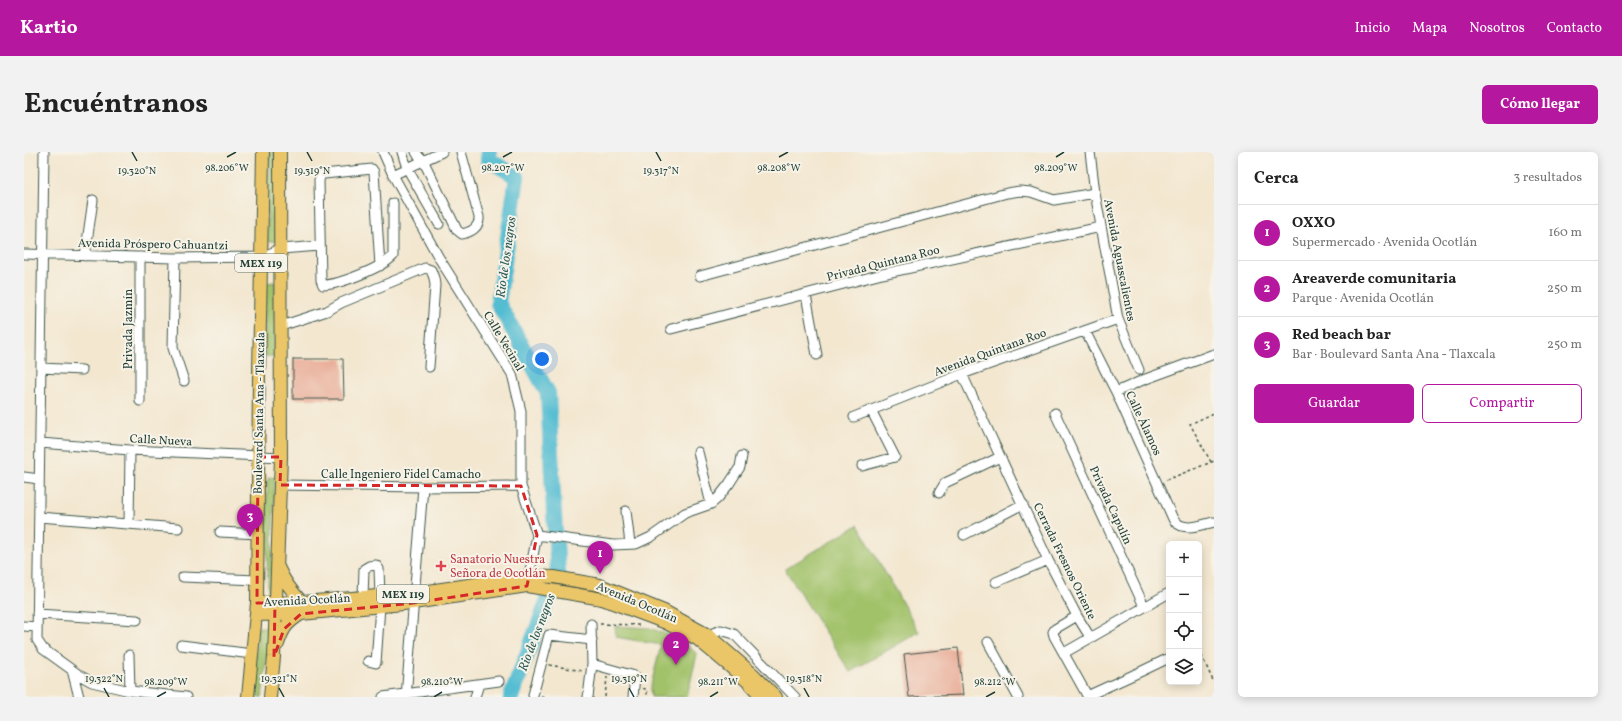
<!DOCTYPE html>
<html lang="es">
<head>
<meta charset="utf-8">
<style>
	:root { --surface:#fff; --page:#f2f2f2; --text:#222; --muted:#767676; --line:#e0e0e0; --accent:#b5179e }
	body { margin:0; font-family:Vollkorn,serif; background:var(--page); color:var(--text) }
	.controls { position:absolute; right:12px; bottom:12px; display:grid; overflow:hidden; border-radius:6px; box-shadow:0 2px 10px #0003 }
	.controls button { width:36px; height:36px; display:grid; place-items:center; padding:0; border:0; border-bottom:1px solid var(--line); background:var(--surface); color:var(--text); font:20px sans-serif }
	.you { position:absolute; left:518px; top:207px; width:14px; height:14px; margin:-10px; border:3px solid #fff; border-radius:50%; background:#1a73e8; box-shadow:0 0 0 6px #1a73e833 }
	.badge { display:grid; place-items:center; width:26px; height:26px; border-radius:50%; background:var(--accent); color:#fff; font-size:13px; font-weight:700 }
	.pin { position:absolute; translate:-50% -33px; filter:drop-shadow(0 1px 2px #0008) }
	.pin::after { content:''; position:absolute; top:21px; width:14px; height:12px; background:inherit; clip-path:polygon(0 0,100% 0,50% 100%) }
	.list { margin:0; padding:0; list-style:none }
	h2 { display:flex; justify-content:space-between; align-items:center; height:52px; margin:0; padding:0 16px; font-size:17px }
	h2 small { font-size:13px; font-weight:400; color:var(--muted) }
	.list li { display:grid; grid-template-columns:26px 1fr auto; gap:12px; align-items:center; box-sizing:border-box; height:56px; padding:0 16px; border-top:1px solid var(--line) }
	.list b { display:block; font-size:15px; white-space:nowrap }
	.list p { margin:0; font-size:13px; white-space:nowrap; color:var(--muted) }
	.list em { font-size:13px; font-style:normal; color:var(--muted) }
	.actions { display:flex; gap:8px; padding:12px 16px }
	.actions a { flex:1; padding:9px 0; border:1px solid var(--accent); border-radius:6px; text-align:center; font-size:14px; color:var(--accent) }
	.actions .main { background:var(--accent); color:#fff }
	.icon { flex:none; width:22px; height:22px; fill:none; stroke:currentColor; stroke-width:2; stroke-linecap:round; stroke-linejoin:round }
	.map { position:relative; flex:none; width:1190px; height:545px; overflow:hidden; border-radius:6px }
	header { display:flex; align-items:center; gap:24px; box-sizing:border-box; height:56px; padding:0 20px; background:var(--accent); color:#fff }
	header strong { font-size:19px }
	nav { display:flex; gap:22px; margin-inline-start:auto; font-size:14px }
	.intro { display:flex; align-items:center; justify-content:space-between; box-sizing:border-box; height:96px; padding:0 24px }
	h1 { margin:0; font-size:28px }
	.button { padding:10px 18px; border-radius:6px; background:var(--accent); color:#fff; font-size:14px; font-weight:700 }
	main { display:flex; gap:24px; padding:0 24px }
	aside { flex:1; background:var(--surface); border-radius:6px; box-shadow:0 2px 10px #0003 }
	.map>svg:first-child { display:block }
	.green { fill:#a2c26a; stroke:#60804f }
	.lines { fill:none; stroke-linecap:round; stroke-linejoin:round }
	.river { stroke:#54bdd2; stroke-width:16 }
	.building { fill:#e9ad98 }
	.minor-casing { stroke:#3f564b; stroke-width:11 }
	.major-casing { stroke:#3f564b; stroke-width:14 }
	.path { stroke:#3f564b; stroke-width:1.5; stroke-dasharray:3 3; stroke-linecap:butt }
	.minor { stroke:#fff; stroke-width:9 }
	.major { stroke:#eac669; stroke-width:12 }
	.marked { fill:none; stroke:#d62828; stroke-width:3; stroke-dasharray:8 5; stroke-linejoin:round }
	.ticks { fill:none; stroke:#1f3d34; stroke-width:1.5 }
	.health-dot { fill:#e0444e; stroke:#f7f3e8; stroke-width:1.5 }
	.labels { text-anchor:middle; stroke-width:4; stroke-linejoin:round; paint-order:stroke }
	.shield { fill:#f7f3e8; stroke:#60746a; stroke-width:1 }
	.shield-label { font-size:11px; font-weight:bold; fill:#1f3d34 }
	.street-label { font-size:12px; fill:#1f3d34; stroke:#f7f3e8 }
	.health-label { font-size:12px; fill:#be3a42; stroke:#f7f3e8; text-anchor:start }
	.water-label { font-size:13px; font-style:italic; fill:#2c5d5c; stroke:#f7f3e8 }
	.ticks-label { font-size:10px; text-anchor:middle; fill:#1f3d34; stroke:#f7f3e8; stroke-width:4; stroke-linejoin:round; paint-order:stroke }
</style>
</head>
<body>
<header>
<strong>Kartio</strong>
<nav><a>Inicio</a><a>Mapa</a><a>Nosotros</a><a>Contacto</a></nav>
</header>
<div class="intro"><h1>Encuéntranos</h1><a class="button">Cómo llegar</a></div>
<main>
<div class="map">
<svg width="1190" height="545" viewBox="0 0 1190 545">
	<rect width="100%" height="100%" fill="#f7f3e8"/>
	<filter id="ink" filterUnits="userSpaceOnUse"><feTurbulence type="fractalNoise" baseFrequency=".025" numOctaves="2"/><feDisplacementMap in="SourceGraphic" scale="8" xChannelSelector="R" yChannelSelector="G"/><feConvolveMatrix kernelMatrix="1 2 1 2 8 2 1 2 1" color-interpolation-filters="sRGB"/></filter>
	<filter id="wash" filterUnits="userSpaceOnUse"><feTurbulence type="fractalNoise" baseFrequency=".012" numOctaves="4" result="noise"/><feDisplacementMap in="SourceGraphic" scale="16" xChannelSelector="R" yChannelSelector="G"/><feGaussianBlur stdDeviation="0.9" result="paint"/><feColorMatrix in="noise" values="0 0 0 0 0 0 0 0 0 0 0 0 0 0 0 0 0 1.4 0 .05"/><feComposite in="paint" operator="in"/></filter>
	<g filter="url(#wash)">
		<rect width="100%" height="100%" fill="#f3e7d0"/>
		<path class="green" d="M246 0H251L252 89 243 90Z
			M251 130V204H241V131Z
			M251 325 247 442 245 441 244 437 242 363 244 326Z
			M834 373 895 480 826 520 761 417Z
			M591 474 626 476 658 488 673 502 663 545H627L626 537 637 493 592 485Z
			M234 475 246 476 238 545H229Z"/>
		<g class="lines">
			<path class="river" d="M465 0 464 7 493 25 474 151 524 241 531 381
				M487 545 534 421 532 391"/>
		</g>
		<g id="blocks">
			<path class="building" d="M269 207H319L320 247H269Z
				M934 496 939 543 885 545 880 502Z"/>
		</g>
	</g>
	<g filter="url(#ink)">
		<use href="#blocks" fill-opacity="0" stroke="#3f564b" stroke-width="1"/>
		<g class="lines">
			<g class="minor-casing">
				<path id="minor" d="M20 0 13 488 19 497 55 523 68 530 106 539 162 545
					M359 0 369 23 415 106 488 222 497 259V334L513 383 504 429
					M378 0 383 16 415 72
					M392 0 395 5 399 8 433 78 438 82C447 80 456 75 455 65L437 0
					M1066 0 1071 41 1094 167 1115 218
					M369 23 418 0
					M0 102 151 106 237 105 257 97 296 94
					M61 104 69 48
					M116 105V249
					M151 106 149 196 160 229
					M356 114 350 20 348 17 300 22 297 23 295 28 297 128 299 133C315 133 359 115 369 104V51
					M676 124 983 41 996 39 1007 40 1030 48 1071 41
					M782 143 793 203
					M257 174 303 159 317 151 401 116 407 118 410 126 411 133 405 215
					M647 177 858 122 1077 75
					M1061 179 1092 240 1150 369C1161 380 1176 373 1190 370
					M17 216 58 218
					M938 222 1024 408 1053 464 1066 485
					M1092 240 1119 228 1190 202
					M1031 261 1120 454
					M830 265 938 222 1094 167
					M16 291 106 298 257 305
					M674 300 687 352
					M838 314 871 305 847 258
					M0 325 15 327
					M256 333 399 335 497 334
					M915 341 921 331 976 305
					M602 359 606 392
					M15 365 154 376
					M105 372 106 298
					M196 380 234 382
					M513 383 589 393 612 392 627 385 661 361 687 352 694 346 705 332 716 315 718 304
					M940 383 999 352
					M159 425 233 428
					M972 430 1024 408
					M339 445 340 417 345 414 352 413 355 417 356 443
					M13 462 113 468
					M1053 464 1031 477 1029 480 1030 484 1064 545
					M0 474 13 475
					M684 483 697 478 710 482 771 545
					M964 490 994 545
					M157 493 228 502
					M1040 501 1145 441
					M105 503 106 539
					M344 509 352 511 356 454
					M568 512 611 524 609 545
					M48 518 55 545
					M509 543 525 483 568 488
					M1063 544 1118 519 1145 506
					M359 545 475 529
					M382 545 399 335
					M451 545 455 532
					M564 545 568 512 567 472"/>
			</g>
			<g class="major-casing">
				<path id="major" d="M254 415C260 429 267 439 278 450
					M233 451 278 450 391 441 505 424 530 425 576 433 640 459 684 483 729 522 752 545
					M232 463 277 462 389 451 503 434 578 447 642 471 673 487 723 529 738 545
					M254 492C259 476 263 471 277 462
					M224 545 233 451 235 223 239 0
					M246 545 250 505 257 305 256 0"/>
			</g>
			<path class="path" d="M1187 310 1166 272 1190 261
				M1142 328 1190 309
				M576 472 616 473
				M1175 498 1190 531
				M525 513 559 519
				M619 536 623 538V545
				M517 544 523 545
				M581 545 583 525"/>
			<use href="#minor" class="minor"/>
			<use href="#major" class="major"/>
		</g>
	</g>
	<path class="marked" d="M234 305H257L256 333 497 334 513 383 503 434 389 451 277 462 260 477 250 505 251 451H233Z"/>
	<path class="ticks" d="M108 0 113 9M283 0 288 9M632 0 637 9M203 5 212 0M479 5 488 0M755 5 764 0M1032 5 1040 0M80 536 85 545M255 536 260 545M605 536 610 545M780 536 785 545M133 545 142 540M410 545 418 540M686 545 694 540M962 545 971 540"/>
	<path class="health-dot" d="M415 408h4v4h4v4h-4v4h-4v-4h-4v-4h4z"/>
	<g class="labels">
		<g class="shield">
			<rect x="211" y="102" width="52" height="18" rx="3"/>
			<rect x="353" y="433" width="52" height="18" rx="3"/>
		</g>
		<g class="shield-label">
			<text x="237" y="115">MEX 119</text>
			<text x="379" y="446">MEX 119</text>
		</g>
		<g class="street-label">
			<text transform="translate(129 92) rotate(1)" y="4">Avenida Próspero Cahuantzi</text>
			<text transform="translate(1096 108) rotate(79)" y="4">Avenida Aguascalientes</text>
			<text transform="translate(859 111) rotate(-14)" y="4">Privada Quintana Roo</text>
			<text transform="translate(104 177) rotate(-90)" y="4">Privada Jazmín</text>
			<text transform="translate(480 189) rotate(59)" y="4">Calle Vecinal</text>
			<text transform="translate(966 200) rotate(-20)" y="4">Avenida Quintana Roo</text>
			<text transform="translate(235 261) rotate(-89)" y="4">Boulevard Santa Ana - Tlaxcala</text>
			<text transform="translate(1120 271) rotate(65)" y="4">Calle Álamos</text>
			<text transform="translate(137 288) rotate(3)" y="4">Calle Nueva</text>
			<text x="377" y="326">Calle Ingeniero Fidel Camacho</text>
			<text transform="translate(1087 353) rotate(65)" y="4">Privada Capulín</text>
			<text transform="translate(1041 409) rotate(64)" y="4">Cerrada Fresnos Oriente</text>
			<text transform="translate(283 448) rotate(-3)" y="4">Avenida Ocotlán</text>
			<text transform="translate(613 450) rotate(23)" y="4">Avenida Ocotlán</text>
		</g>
		<g class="health-label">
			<text x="426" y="411">Sanatorio Nuestra<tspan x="426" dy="14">Señora de Ocotlán</tspan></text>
		</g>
		<g class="water-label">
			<text transform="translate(481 105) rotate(-82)" y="5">Rio de los negros</text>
			<text transform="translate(512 480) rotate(-69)" y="5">Rio de los negros</text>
		</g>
	</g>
	<g class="ticks-label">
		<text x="479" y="19">98.207°W</text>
		<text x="1032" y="19">98.209°W</text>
		<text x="203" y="19">98.206°W</text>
		<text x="755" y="19">98.208°W</text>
		<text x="113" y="22">19.320°N</text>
		<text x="288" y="22">19.319°N</text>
		<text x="637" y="22">19.317°N</text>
		<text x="80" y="530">19.322°N</text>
		<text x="255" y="530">19.321°N</text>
		<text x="605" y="530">19.319°N</text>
		<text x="780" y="530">19.318°N</text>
		<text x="142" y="533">98.209°W</text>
		<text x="418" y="533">98.210°W</text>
		<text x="694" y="533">98.211°W</text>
		<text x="971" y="533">98.212°W</text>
	</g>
</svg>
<div class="controls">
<button>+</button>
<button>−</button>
<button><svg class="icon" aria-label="locate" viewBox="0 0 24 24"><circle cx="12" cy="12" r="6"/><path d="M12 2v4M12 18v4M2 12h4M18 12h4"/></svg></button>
<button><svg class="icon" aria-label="layers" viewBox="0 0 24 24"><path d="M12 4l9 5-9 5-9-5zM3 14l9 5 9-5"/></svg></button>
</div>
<div class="you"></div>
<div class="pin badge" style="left:576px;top:422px">1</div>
<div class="pin badge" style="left:652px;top:513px">2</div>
<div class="pin badge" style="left:226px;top:385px">3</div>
</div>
<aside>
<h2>Cerca<small>3 resultados</small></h2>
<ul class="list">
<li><span class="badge">1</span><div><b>OXXO</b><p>Supermercado · Avenida Ocotlán</p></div><em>160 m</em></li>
<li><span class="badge">2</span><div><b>Areaverde comunitaria</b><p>Parque · Avenida Ocotlán</p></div><em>250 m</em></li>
<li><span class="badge">3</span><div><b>Red beach bar</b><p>Bar · Boulevard Santa Ana - Tlaxcala</p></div><em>250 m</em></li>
</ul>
<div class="actions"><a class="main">Guardar</a><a>Compartir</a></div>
</aside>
</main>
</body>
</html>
